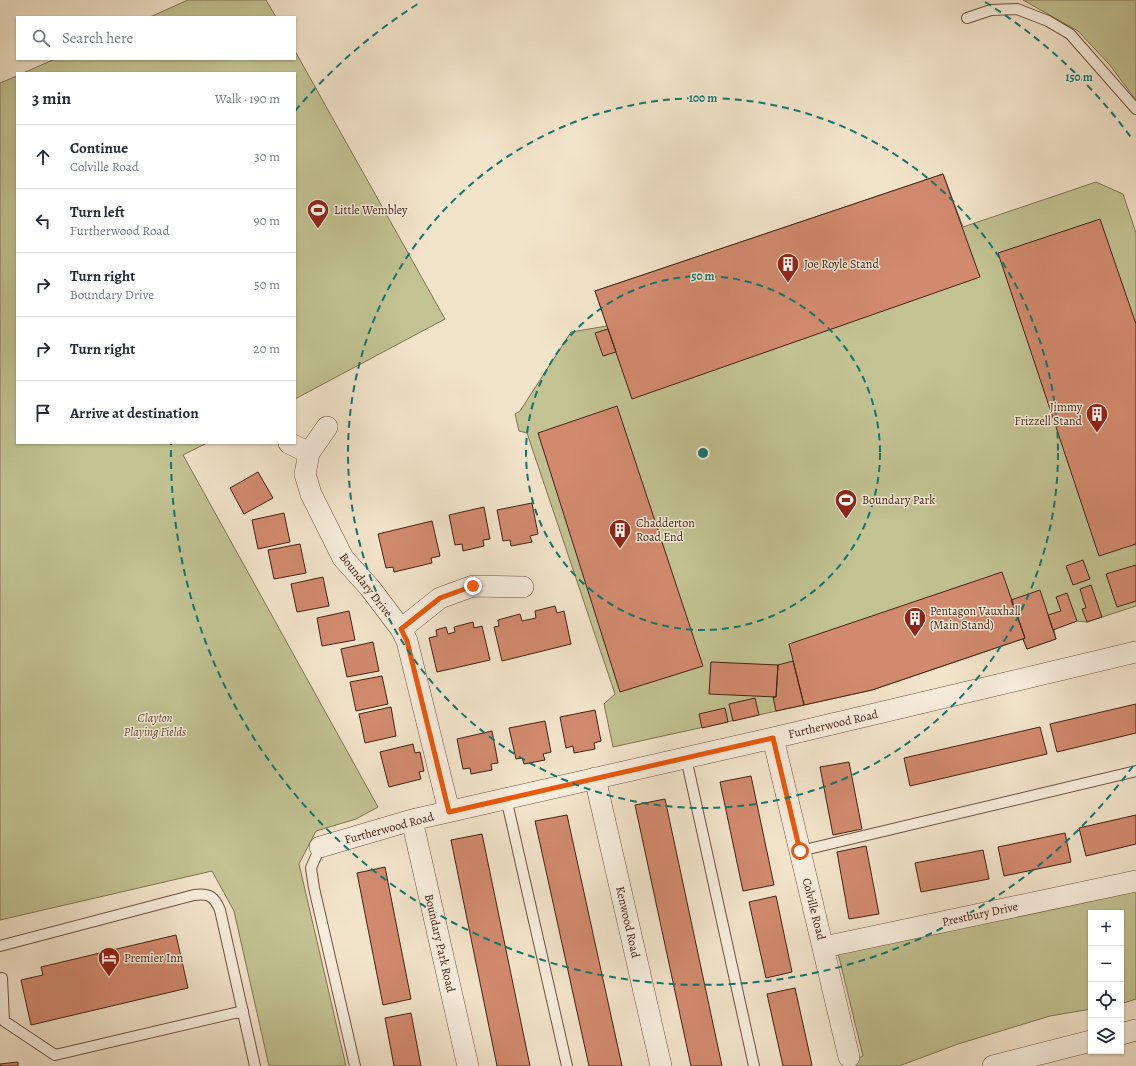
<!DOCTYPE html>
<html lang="en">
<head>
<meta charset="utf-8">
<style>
	:root { --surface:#fff; --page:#f6f6f7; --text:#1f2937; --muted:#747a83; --line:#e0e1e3 }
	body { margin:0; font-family:Alegreya,serif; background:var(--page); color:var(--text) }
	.controls { position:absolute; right:12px; bottom:12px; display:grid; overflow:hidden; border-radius:0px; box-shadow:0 1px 3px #0004 }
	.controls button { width:36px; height:36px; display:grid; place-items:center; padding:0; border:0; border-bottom:1px solid var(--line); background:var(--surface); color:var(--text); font:20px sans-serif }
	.stop { position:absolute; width:12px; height:12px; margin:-9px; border:3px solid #ea580c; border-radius:50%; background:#fff }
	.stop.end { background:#ea580c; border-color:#fff; box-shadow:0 1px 4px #0008 }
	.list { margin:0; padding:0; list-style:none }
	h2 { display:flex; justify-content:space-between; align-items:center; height:52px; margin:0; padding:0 16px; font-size:17px }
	h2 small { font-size:13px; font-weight:400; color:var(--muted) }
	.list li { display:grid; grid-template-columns:26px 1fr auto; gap:12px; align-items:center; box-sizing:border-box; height:64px; padding:0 16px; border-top:1px solid var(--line) }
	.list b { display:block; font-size:15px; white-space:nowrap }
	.list p { margin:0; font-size:13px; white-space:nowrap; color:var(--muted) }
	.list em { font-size:13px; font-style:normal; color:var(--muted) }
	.icon { flex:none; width:22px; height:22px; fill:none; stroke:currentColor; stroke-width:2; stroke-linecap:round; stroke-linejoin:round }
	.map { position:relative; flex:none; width:1136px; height:1066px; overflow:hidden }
	.search { position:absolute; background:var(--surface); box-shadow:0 1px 3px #0004; left:16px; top:16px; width:280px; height:44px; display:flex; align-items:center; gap:10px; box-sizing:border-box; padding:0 14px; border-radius:0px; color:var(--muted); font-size:15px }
	.panel { position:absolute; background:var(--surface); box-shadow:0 1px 3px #0004; left:16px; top:72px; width:280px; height:372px; border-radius:0px }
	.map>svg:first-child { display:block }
	.green { fill:#c2c292; stroke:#837252 }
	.building { fill:#d28a6e; stroke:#442213 }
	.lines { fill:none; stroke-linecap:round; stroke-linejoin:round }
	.lane-casing { stroke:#705241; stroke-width:12 }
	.street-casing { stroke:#705241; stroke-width:22 }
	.lane { stroke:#f7eddd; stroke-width:10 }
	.street { stroke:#f7eddd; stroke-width:21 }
	.route { stroke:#ea580c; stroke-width:5 }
	.ring { fill:none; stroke:#0f766e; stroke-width:2; stroke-dasharray:7 5 }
	.labels { text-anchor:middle; stroke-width:3; stroke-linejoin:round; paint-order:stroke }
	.poi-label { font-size:12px; fill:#442213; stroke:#f7eddd; text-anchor:start }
	.street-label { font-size:12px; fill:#442213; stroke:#f7eddd }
	.park-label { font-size:12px; font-style:italic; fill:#644a33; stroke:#f7eddd }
	.centre { fill:#0f766e; stroke:#f7eddd; stroke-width:2 }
	.ring-label { font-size:12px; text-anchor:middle; font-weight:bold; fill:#0f766e; stroke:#f7eddd; stroke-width:3; stroke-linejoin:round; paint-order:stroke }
</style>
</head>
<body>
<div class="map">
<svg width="1136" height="1066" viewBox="0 0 1136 1066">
	<rect width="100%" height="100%" fill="#f2e4cb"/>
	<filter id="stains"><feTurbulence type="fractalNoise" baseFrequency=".005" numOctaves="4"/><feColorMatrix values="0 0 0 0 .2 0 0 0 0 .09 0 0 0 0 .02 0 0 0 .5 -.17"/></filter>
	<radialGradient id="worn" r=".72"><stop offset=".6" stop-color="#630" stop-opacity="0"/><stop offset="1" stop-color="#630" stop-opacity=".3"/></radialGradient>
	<path class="green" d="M188 0H266L276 17H150Z
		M1023 0H1136V100L1109 64 1078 31Z
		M295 51 445 319 295 399V73H23L55 59H295Z
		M17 76V443H207L183 455 378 807 356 819 316 831 299 864 346 1066H269L234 911 212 871 0 920V83Z
		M943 174 963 227 1096 182 1123 194 1136 233V606L1087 622 1077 621 1054 629 1056 639 1027 649 1023 639 872 690 613 747 604 704 615 694 527 433 519 431 515 414 520 411 571 332 607 326 595 291Z
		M1136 888V999L1121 1004V913H1091V1009L1050 1016 958 1044 899 1066H843L863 1056 838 953Z"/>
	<path class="building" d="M943 174 980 277 632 399 595 291Z
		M1100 219 1136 324V544L1099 556 998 253Z
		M608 329 616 352 603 356 595 333Z
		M617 406 703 666 620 692 538 433Z
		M258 472 273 498 244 514 230 488Z
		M532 503 538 534 530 536 532 542 511 546 510 540 503 541 497 510Z
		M484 507 490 539 483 540 484 546 463 551 462 544 455 545 449 515Z
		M284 513 290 542 258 549 252 520Z
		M432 521 440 556 431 558 432 563 394 572 393 567 386 568 378 534Z
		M300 544 306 573 274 579 268 550Z
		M1083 560 1090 579 1073 585 1066 566Z
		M1136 565V601L1117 607 1106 574Z
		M1002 572 1025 638 872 690 804 705 789 644Z
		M323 577 329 606 297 612 291 584Z
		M1091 585 1102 617 1087 622 1082 609 1086 608 1080 589Z
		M1040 590 1056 639 1027 649 1023 639 1025 638 1011 600Z
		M1067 593 1077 621 1053 630 1048 615 1061 611 1056 597Z
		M555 606 557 613 564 611 571 644 502 661 494 627 499 626 498 620 520 614 522 621 536 618 535 611Z
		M349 611 355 640 322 646 317 618Z
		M473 622 474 628 482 626 490 660 437 672 429 638 437 636 436 630 446 627 448 634 455 632 454 627Z
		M373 642 379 671 347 677 341 649Z
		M793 661 804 705 776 711 773 697H776L778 665Z
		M711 662 778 665 776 697 709 694Z
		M382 676 388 704 356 711 350 682Z
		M755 698 759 715 733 721 729 704Z
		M1136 704V733L1057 752 1050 724Z
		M391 707 396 736 365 743 359 714Z
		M725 708 728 722 702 728 699 714Z
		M595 710 601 741 594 743 595 749 574 753 573 746 566 748 560 717Z
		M545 721 551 752 543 754 545 760 524 764 522 758 516 759 509 728Z
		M1040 727 1047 754 910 786 904 758Z
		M492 731 498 763 491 764 492 770 471 774 470 768 463 769 457 739Z
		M413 744 415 753 420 752 424 771 419 772 421 779 389 787 380 752Z
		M849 762 862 829 833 835 820 767Z
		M751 776 774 885 743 891 720 782Z
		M665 799 722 1066H691L635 805Z
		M567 815 622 1066H589L535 821Z
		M1136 815V844L1086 856 1079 828Z
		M1065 833 1071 862 1004 876 998 847Z
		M482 834 530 1066H497L451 840Z
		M866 846 879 914 849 919 837 852Z
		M983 850 989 879 921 892 915 863Z
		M385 867 411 999 383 1005 357 873Z
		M776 896 792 972 766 978 749 902Z
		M176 935 188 988 31 1025 21 980 43 975 41 967Z
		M795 988 812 1065 810 1066H783L767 994Z
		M411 1013 421 1066H394L385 1018Z
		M18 1062V1066H0V1064Z"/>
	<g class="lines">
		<g class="lane-casing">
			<path id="lane" d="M967 18 991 10 1017 9 1048 21 1070 34 1136 109
				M686 758 754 1066
				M506 798 567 1066
				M320 847 311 868 314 888 355 1066
				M800 851 1136 771
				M0 946 194 895C209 893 214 896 220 910L255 1066
				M2 978 4 1021 55 1055 243 1011"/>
		</g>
		<g class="street-casing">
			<path id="street" d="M327 427 309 453 305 474 311 494 343 558 370 588 401 629 407 641 449 811
				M289 443 309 453
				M401 629 440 598 473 586 523 587
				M773 738 849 1057
				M595 778 661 1066
				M412 820 468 1066
				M320 847 412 820 773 738 1136 652
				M824 947 1136 881
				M1121 1034 1136 1030
				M993 1066 1091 1041"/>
		</g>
		<use href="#lane" class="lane"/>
		<use href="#street" class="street"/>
	</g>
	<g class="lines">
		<path class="route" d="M473 586 440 598 401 629 407 641 449 812 773 738 800 851"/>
	</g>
	<g class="ring">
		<circle cx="703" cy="453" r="177"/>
		<circle cx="703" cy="453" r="355"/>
		<path d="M1133 766A532 532 0 0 1 171 444M295 111A532 532 0 0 1 421 2M985 2A532 532 0 0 1 1133 140"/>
	</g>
	<defs>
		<g id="stadium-pin" transform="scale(1.15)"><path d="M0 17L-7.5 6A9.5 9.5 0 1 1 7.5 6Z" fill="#8f2418" stroke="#f7eddd"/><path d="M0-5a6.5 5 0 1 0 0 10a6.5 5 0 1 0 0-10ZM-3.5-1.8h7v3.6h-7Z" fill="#fff"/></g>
		<g id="building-pin" transform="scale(1.15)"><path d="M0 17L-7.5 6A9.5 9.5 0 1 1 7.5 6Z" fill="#8f2418" stroke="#f7eddd"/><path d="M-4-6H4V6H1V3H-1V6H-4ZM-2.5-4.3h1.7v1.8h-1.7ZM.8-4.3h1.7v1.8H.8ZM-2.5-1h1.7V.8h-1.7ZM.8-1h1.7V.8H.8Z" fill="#fff"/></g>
		<g id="hotel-pin" transform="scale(1.15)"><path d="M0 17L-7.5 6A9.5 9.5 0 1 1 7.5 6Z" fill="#8f2418" stroke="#f7eddd"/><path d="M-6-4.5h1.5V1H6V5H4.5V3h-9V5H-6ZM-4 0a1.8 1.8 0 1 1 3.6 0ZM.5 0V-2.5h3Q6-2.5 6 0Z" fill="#fff"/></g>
	</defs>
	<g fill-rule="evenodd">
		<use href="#stadium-pin" x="318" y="210"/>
		<use href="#building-pin" x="788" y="264"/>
		<use href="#building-pin" x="1097" y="414"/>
		<use href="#stadium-pin" x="846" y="500"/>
		<use href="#building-pin" x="620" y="530"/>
		<use href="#building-pin" x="915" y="618"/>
		<use href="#hotel-pin" x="109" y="958"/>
	</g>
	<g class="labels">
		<g class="poi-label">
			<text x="334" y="214">Little Wembley</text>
			<text x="804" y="268">Joe Royle Stand</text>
			<text x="1082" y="411" text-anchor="end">Jimmy<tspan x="1082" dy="14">Frizzell Stand</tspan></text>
			<text x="862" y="504">Boundary Park</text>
			<text x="636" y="527">Chadderton<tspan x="636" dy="14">Road End</tspan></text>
			<text x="930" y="615">Pentagon Vauxhall<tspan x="930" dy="14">(Main Stand)</tspan></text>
			<text x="124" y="962">Premier Inn</text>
		</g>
		<g class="street-label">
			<text transform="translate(366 585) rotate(52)" y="4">Boundary Drive</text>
			<text transform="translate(833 724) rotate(-13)" y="4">Furtherwood Road</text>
			<text transform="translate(389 828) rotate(-15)" y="4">Furtherwood Road</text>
			<text transform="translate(814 909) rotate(76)" y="4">Colville Road</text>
			<text transform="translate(980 914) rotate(-12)" y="4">Prestbury Drive</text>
			<text transform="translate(628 922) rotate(77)" y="4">Kenwood Road</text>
			<text transform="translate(440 943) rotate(77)" y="4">Boundary Park Road</text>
		</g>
		<g class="park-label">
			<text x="155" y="722">Clayton<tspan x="155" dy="14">Playing Fields</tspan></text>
		</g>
	</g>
	<circle cx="703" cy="453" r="6" class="centre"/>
	<g class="ring-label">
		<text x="1079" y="81">150 m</text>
		<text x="703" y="102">100 m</text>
		<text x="703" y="280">50 m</text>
	</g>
	<rect width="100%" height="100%" filter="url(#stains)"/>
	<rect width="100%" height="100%" fill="url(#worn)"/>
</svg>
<div class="controls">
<button>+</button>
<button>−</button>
<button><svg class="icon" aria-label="locate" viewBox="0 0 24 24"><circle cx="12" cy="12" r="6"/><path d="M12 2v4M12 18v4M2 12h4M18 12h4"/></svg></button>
<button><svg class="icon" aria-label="layers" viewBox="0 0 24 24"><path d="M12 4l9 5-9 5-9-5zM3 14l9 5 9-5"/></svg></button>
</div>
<div class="stop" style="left:800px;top:851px"></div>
<div class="stop end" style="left:473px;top:586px"></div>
<div class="search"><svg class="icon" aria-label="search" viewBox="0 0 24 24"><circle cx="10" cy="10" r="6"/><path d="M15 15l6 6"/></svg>Search here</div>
<section class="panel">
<h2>3 min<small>Walk · 190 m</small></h2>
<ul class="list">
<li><svg class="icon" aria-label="ahead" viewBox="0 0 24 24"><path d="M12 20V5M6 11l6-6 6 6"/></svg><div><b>Continue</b><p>Colville Road</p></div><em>30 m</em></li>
<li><svg class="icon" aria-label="left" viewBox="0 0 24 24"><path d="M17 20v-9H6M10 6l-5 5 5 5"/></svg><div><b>Turn left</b><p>Furtherwood Road</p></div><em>90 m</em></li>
<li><svg class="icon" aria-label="right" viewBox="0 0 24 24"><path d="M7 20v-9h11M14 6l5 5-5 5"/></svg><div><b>Turn right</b><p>Boundary Drive</p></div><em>50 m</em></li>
<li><svg class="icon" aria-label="right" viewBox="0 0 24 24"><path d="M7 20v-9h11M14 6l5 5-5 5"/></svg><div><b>Turn right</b></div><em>20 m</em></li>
<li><svg class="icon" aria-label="arrive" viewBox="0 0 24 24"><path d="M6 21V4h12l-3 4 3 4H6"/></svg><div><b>Arrive at destination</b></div></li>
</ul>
</section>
</div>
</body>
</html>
